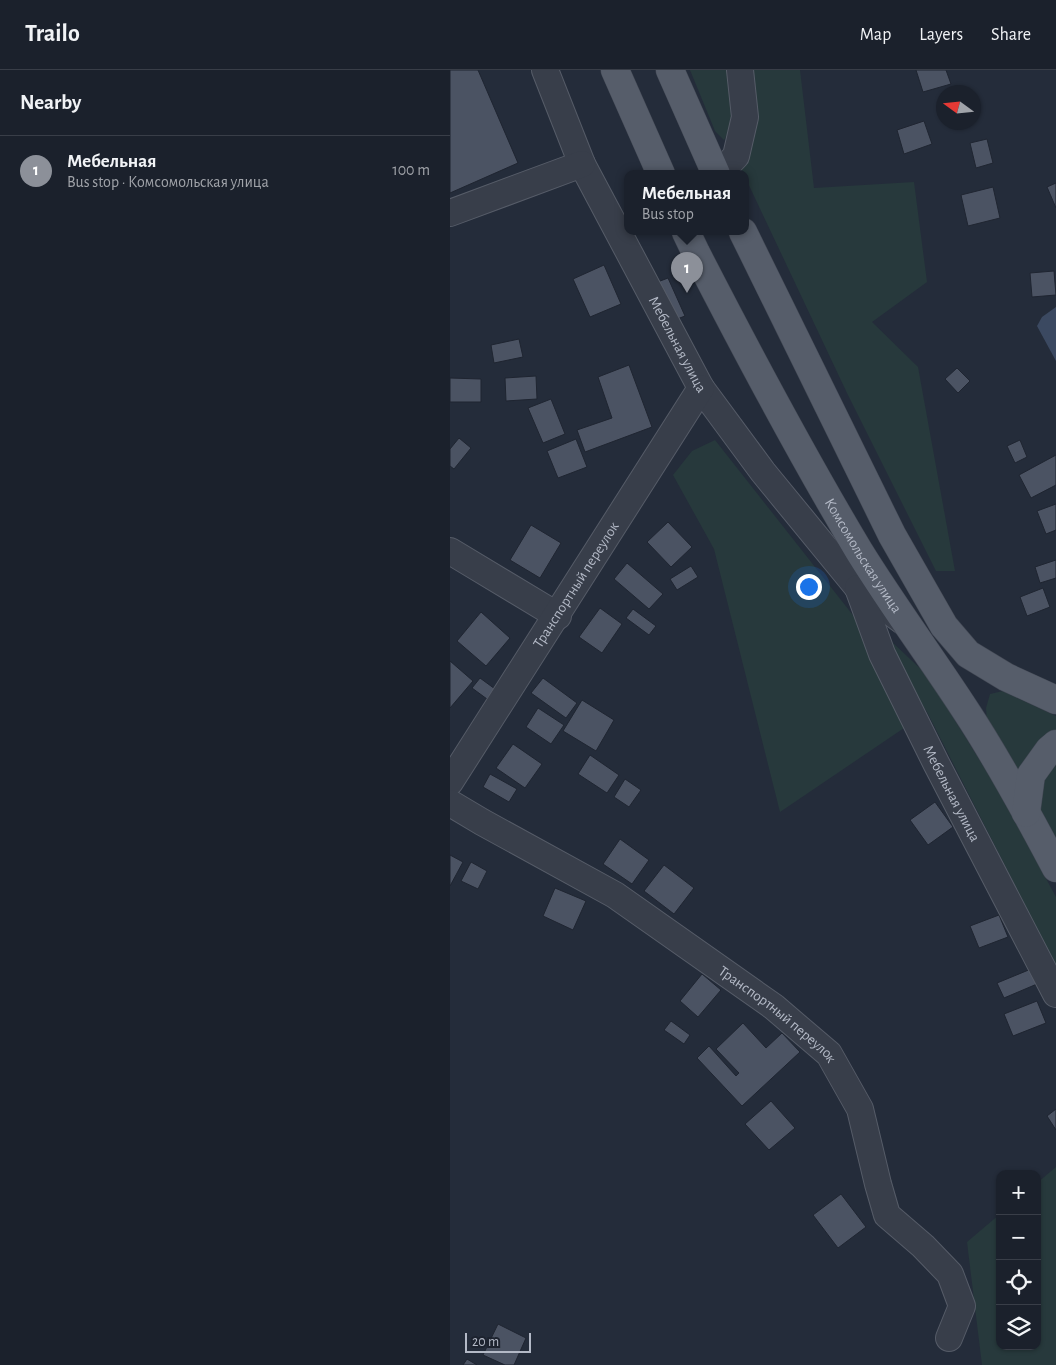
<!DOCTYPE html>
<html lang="en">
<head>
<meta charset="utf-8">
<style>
	:root { --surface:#1b212c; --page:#282e38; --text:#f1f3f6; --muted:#a0a3a9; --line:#393e48; --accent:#8c9099 }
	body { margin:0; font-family:"Alegreya Sans",sans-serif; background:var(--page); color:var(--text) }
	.controls { position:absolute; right:15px; bottom:15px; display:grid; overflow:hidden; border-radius:10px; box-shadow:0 1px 4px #0004 }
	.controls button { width:45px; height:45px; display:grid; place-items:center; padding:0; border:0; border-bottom:1px solid var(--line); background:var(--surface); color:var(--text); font:25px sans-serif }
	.compass { position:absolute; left:486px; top:15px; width:45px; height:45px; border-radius:50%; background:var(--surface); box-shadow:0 1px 4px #0004; rotate:285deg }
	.scale { position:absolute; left:15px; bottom:12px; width:66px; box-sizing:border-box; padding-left:5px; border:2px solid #b3b9c6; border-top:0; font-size:14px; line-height:18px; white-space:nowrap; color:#b3b9c6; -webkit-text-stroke:4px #1d232f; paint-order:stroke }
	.you { position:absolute; left:358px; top:516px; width:18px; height:18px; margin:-12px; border:4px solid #fff; border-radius:50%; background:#1a73e8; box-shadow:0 0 0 8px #1a73e833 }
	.badge { display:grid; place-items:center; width:32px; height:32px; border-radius:50%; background:var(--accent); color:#fff; font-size:16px; font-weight:700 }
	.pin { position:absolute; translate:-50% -41px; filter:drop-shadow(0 1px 2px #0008) }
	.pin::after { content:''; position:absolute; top:26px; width:18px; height:15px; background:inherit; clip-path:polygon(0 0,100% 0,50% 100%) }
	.popup { position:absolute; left:174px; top:100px; width:125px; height:65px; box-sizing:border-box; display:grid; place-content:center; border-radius:10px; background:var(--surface); filter:drop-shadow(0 1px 4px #0005); font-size:16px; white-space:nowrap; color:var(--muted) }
	.popup b { font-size:19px; color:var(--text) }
	.popup::after { content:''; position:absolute; left:50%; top:100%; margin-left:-10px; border:10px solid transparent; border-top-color:var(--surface) }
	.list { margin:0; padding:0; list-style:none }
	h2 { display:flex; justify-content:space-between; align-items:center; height:65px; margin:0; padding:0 20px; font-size:21px }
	h2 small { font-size:16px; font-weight:400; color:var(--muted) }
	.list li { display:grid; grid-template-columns:32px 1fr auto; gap:15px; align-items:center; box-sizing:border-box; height:70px; padding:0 20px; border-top:1px solid var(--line) }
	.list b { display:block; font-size:19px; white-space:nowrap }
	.list p { margin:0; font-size:16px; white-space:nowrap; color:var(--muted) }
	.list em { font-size:16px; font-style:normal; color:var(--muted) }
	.icon { flex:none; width:28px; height:28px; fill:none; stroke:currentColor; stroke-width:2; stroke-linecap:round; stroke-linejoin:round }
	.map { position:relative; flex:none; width:606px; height:1295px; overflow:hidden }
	header { display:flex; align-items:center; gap:30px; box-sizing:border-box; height:70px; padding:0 25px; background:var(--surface); border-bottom:1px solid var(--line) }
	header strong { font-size:24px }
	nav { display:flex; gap:28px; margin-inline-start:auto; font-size:18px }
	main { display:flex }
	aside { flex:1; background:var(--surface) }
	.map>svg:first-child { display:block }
	.green { fill:#27393c }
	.water { fill:#3b4961 }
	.building { fill:#4b5363; stroke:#1f2531 }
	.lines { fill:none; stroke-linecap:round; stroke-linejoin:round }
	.minor-casing { stroke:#565c68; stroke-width:28 }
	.major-casing { stroke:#414753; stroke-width:29 }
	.minor { stroke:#383e4a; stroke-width:26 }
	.major { stroke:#565d6a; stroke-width:28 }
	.labels { text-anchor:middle; stroke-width:4.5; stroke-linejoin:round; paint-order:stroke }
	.street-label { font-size:15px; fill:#b3b9c6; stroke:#1d232f }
</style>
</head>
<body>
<header>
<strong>Trailo</strong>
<nav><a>Map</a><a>Layers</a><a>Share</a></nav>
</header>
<main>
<aside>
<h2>Nearby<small></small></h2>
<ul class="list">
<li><span class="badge">1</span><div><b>Мебельная</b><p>Bus stop · Комсомольская улица</p></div><em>100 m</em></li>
</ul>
</aside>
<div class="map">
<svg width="606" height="1295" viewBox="0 0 606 1295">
	<rect width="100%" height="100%" fill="#242c3a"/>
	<path class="green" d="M240 0H282L284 53 274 70 265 61Z
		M301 0H350L364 118 464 112 477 212 422 252 468 297 505 501H486L397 323 296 109V104H294L290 97Z
		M265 370 417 563 457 656 330 742 264 479 223 405 242 381Z
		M442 572 476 604 547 718 606 827V896L477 642 452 604Z
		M553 621 606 646V664L570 708 537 651 536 638 540 624Z
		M606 689V778L589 747V711Z
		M606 1097V1295H532L517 1172 550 1144V1276H587V1113Z"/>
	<path class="water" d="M606 237V291L587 256 592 247Z"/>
	<path class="building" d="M0 0H28L68 93 0 123Z
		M466 0H496L501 14 473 22Z
		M474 51 482 74 454 84 447 60Z
		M537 69 543 93 526 98 520 73Z
		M606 113V138L597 117Z
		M543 117 550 148 518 156 511 125Z
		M154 195 171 234 140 247 123 209Z
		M604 201 606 225 582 227 580 203Z
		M218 208 235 246 222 251 205 213Z
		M69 269 73 287 44 293 41 275Z
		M179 295 202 357 135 382 127 360 162 348 148 307Z
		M507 298 520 311 508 323 495 309Z
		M86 306 87 329 56 331 55 308Z
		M0 308 31 309V332H0Z
		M101 329 115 364 93 373 78 338Z
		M9 368 21 378 4 399 0 396V379Z
		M126 369 137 397 108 408 97 381Z
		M570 370 577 387 565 393 557 376Z
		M606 385V415L581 428 569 405Z
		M606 434V460L596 464 587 441Z
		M218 452 242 477 221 497 197 472Z
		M81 455 111 473 90 508 60 490Z
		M606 490V508L590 513 585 497Z
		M177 493 213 524 199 539 164 509Z
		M241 496 248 507 227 520 220 509Z
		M593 518 600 537 577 546 570 527Z
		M150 538 172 554 152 583 129 567Z
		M183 539 206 556 199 565 176 548Z
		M31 542 60 568 36 596 7 571Z
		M0 591 23 611 0 638Z
		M30 608 45 619 37 629 22 618Z
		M93 608 127 633 116 648 81 623Z
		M132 630 164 650 146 681 113 661Z
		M88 638 114 655 101 674 76 657Z
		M63 674 92 694 75 718 46 698Z
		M140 685 169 705 157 723 128 704Z
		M40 704 67 719 59 732 33 717Z
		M175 709 191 720 179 737 164 727Z
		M485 732 503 757 478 775 460 750Z
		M170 769 199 790 182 814 153 794Z
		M0 785 13 792 0 816Z
		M21 792 37 801 28 819 11 811Z
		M214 795 244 818 224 844 194 821Z
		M105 818 136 831 123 860 93 846Z
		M549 845 558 867 529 878 520 856Z
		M581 899 587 914 554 928 547 913Z
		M252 904 271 920 248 947 230 931Z
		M587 931 596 953 563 966 554 944Z
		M221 951 240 965 234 974 214 960Z
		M293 953 316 978 332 963 350 982 292 1036 247 988 259 976 286 1006 289 1003 266 979Z
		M321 1031 345 1058 319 1080 295 1054Z
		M606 1039V1060L597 1046Z
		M391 1124 416 1157 388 1178 363 1145Z
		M48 1254 76 1268 64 1295H55L33 1285Z
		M17 1289 27 1295H13Z"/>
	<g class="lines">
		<g class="minor-casing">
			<g id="minor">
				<path id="s1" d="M95 0 132 94 251 318 313 402 408 518 454 552"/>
				<path d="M269 104 286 86 295 47 290 0"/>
				<path d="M0 143 132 94"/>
				<path d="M0 481 108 546"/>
				<path id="s2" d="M408 518 432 584 486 693 606 924"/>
				<path id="s3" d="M0 712 251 318"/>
				<path id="s4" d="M0 733 32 752 165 825 324 937 379 984 410 1039 428 1114 437 1145 473 1176 500 1204 512 1236 499 1268"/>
			</g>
		</g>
		<g class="major-casing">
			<g id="major">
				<path d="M165 0 211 104"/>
				<path d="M220 0 266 104"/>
				<path id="s5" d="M236 162 246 183C298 284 351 384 409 481 443 536 481 587 516 641 549 691 578 745 606 798"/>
				<path d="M293 162 442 465 494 556 518 584 556 607 606 630"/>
				<path d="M576 743 581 705 599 680 606 674"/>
			</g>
		</g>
		<use href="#minor" class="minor"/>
		<use href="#major" class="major"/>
	</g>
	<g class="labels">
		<g class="street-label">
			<text dy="5" stroke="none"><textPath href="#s1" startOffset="305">Мебельная улица</textPath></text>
			<text dy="5" stroke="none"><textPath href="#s5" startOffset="369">Комсомольская улица</textPath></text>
			<text dy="5" stroke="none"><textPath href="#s3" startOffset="234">Транспортный переулок</textPath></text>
			<text dy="5" stroke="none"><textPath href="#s2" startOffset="226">Мебельная улица</textPath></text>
			<text dy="5" stroke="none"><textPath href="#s4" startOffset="391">Транспортный переулок</textPath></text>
		</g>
	</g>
</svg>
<div class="controls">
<button>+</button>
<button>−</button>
<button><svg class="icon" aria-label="locate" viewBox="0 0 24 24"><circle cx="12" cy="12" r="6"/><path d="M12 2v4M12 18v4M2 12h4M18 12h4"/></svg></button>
<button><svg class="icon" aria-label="layers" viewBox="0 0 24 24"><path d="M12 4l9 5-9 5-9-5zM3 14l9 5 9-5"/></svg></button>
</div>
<svg class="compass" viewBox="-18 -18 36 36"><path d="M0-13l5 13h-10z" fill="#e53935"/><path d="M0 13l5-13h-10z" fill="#a0a3a9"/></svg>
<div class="scale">20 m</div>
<div class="you"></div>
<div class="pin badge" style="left:237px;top:223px">1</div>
<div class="popup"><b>Мебельная</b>Bus stop</div>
</div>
</main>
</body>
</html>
